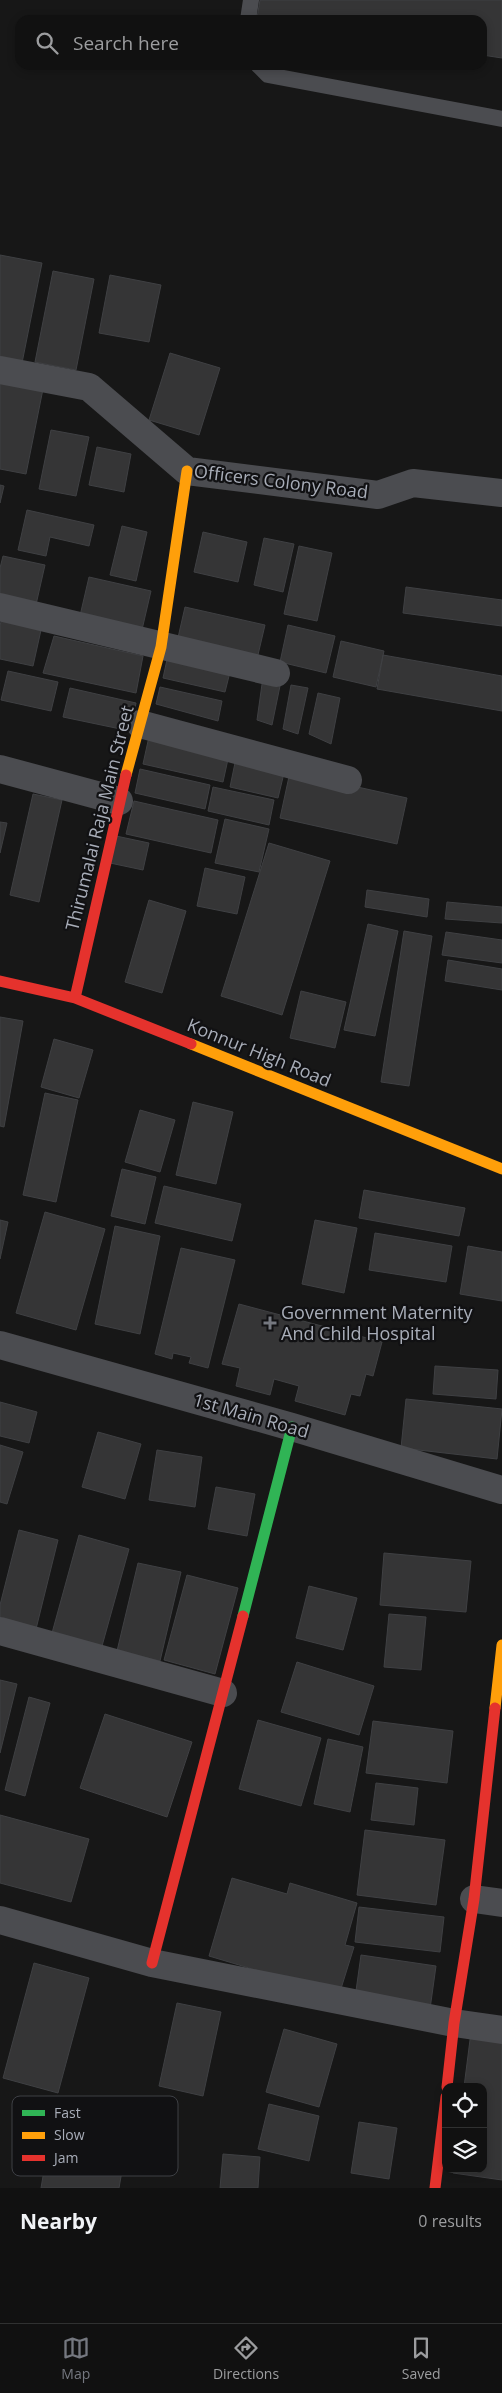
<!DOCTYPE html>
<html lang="en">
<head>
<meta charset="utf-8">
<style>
	:root { --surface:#111; --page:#1e1f1f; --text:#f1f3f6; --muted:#9c9d9f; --line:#303131; --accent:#757880 }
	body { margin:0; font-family:"Open Sans",sans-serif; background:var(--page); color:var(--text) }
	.controls { position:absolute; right:15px; bottom:15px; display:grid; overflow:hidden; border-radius:10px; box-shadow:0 2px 8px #0003 }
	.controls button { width:45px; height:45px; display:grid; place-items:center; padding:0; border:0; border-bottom:1px solid var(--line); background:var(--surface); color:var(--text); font:25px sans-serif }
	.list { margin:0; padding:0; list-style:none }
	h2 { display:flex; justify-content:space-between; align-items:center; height:65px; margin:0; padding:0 20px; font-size:21px }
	h2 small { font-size:16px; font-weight:400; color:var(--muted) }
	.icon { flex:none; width:28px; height:28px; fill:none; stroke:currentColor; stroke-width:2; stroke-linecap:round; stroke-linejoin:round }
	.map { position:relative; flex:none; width:502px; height:2188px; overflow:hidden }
	.search { position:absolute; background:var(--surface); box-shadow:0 2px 8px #0003; left:15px; right:15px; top:15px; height:55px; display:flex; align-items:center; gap:12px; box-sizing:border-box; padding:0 18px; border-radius:15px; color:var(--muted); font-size:19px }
	.sheet { height:135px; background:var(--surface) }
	nav { display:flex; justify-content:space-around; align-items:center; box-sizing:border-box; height:70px; border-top:1px solid var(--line); background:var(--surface); font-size:14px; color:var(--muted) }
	nav a { display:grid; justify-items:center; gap:2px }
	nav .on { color:var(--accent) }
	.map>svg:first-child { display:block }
	.building { fill:#353536; stroke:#3f4043 }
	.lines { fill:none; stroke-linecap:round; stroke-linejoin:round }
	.lane { stroke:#4b4c50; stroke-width:16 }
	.street { stroke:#4b4c50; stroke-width:28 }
	.fast { stroke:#30b455; stroke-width:11 }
	.slow { stroke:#ff9f0a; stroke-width:11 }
	.jam { stroke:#e5322d; stroke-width:11 }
	.poi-dot { fill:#757880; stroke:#111113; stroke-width:2 }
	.labels { text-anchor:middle; stroke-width:4.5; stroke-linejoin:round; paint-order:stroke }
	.street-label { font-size:18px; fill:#a8adb8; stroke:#111113 }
	.poi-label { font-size:18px; fill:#a8adb8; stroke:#111113; text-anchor:start }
	.key { fill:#111113; stroke:#3e4045; stroke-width:1 }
	.key-label { font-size:14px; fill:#a8adb8 }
</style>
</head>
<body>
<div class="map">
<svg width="502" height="2188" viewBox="0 0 502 2188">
	<rect width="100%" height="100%" fill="#171717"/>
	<path class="building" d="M260 0H502V58L482 55V20H268L257 18Z
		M0 255 42 263 22 363 0 358Z
		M53 271 94 279 76 370 35 362Z
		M110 275 161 285 149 342 99 333Z
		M170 353 220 368 199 435 149 420Z
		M0 381 43 389 26 474 0 469Z
		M51 430 89 437 76 496 39 489Z
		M97 447 131 454 124 492 89 485Z
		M0 485 4 486 0 503Z
		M27 510 94 525 89 546 50 537 46 556 18 550Z
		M122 526 147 532 136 581 110 575Z
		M203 532 247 542 238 582 194 572Z
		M264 538 294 544 283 592 254 585Z
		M299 546 332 553 317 621 284 614Z
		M3 556 45 565 35 609 0 601V568Z
		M89 577 151 591 141 634 79 620Z
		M406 587 502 600V626L403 613Z
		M185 607 265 625 257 659 177 642Z
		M3 612 43 621 33 666 0 659V626Z
		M288 625 335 636 326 673 280 662Z
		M54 636 143 656 136 693 43 673Z
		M341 641 384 651 376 687 333 677Z
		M168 655 231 668 225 692 163 678Z
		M383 655 502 676V711L377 689Z
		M8 671 58 682 51 711 1 700Z
		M263 677 281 681 272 725 257 720Z
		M291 685 308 688 298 734 283 729Z
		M160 687 222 701 218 721 156 704Z
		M70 688 136 703 130 731 63 717Z
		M318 693 340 698 331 744 309 734Z
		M150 732 230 750 223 782 143 764Z
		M236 758 285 769 278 798 230 787Z
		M140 769 210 785 205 809 135 793Z
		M290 772 407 798 397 844 280 818Z
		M213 787 274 800 269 825 208 811Z
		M33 794 62 800 39 902 10 895Z
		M134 801 218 820 211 853 126 834Z
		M225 819 269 829 259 872 215 863Z
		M0 822 7 823 0 853Z
		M116 836 149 843 143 870 110 863Z
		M269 843 330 861 282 1015 221 996Z
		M205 868 245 877 237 914 197 906Z
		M367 890 429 899 427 917 365 907Z
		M149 900 186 911 162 993 125 982Z
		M447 902 502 907V923L445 919Z
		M368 924 398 931 375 1036 344 1030Z
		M404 931 432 936 409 1086 381 1082Z
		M446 932 502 940V963L442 955Z
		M448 960 502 969V990L445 981Z
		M301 991 346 1002 335 1048 290 1038Z
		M0 1017 23 1021 4 1127 0 1126Z
		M54 1039 93 1050 79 1098 41 1087Z
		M45 1093 78 1100 56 1202 23 1195Z
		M193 1102 233 1112 216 1184 176 1175Z
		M140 1110 175 1120 160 1172 125 1162Z
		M122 1169 156 1177 145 1224 111 1216Z
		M164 1186 241 1204 232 1241 155 1223Z
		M364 1190 465 1208 459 1236 359 1218Z
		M45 1212 105 1229 76 1330 16 1313Z
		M0 1220 8 1222 0 1259Z
		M315 1220 357 1228 344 1293 302 1284Z
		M115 1226 160 1236 140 1334 95 1324Z
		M375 1233 452 1246 446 1282 369 1270Z
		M468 1246 502 1252V1301L460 1294Z
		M181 1248 235 1260 208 1368 189 1363 191 1357 173 1353 172 1359 155 1354Z
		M239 1304 382 1342 373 1376 366 1374 360 1396 351 1394 345 1415 295 1401 299 1386 274 1379 270 1395 236 1386 240 1368 222 1364Z
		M435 1366 498 1370 496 1399 433 1394Z
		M406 1399 502 1409 497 1459 401 1448Z
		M0 1402 37 1412 29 1443 0 1436Z
		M98 1432 141 1444 125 1499 82 1487Z
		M0 1445 23 1452 7 1504 0 1502Z
		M157 1450 202 1457 195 1507 149 1500Z
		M216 1487 255 1494 247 1536 208 1529Z
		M19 1530 58 1540 36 1629 0 1621V1605Z
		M79 1535 129 1549 102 1646 52 1633Z
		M384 1553 471 1561 466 1612 380 1605Z
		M138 1563 181 1572 160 1661 117 1651Z
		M187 1575 238 1588 215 1674 164 1660Z
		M309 1586 357 1598 343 1650 296 1638Z
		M389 1614 426 1617 421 1670 384 1667Z
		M297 1662 374 1686 359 1735 281 1712Z
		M0 1680 17 1684 0 1753Z
		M29 1697 50 1703 25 1796 5 1790Z
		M105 1714 192 1742 167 1817 80 1788Z
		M258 1720 321 1738 301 1806 239 1789Z
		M373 1721 453 1731 447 1783 366 1773Z
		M328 1739 363 1747 350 1812 314 1804Z
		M376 1783 418 1788 414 1825 371 1820Z
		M0 1815 89 1839 71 1902 0 1883Z
		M365 1830 445 1840 436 1905 357 1895Z
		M232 1878 287 1894 290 1883 357 1903 345 1945 354 1947 339 1995 209 1956Z
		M359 1907 444 1917 440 1952 355 1942Z
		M361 1955 436 1966 430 2009 355 1998Z
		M34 1963 89 1978 58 2093 3 2078Z
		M177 2003 221 2012 203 2096 159 2086Z
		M284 2029 337 2044 319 2107 266 2092Z
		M471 2032 502 2039V2180L453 2173V2169H483V2087H464Z
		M269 2104 319 2116 309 2161 258 2149Z
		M53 2118 129 2131 119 2188H41Z
		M359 2122 397 2128 389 2179 351 2173Z
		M223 2154 260 2157 258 2188H220Z"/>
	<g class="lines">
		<path class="lane" d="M248 20 251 0
			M258 65 268 75 502 119"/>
		<path class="street" d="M0 370 89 387 187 471 378 495 413 483 502 493
			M0 607 276 673
			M140 724 348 780
			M0 769 119 801
			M0 1345 292 1427 502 1490
			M0 1631 223 1693
			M474 1899 502 1903
			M0 1920 152 1963 454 2023 502 2030"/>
		<path class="fast" d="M243 1616 292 1427"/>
		<path class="slow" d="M126 775 161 647 187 471
			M191 1044 502 1169
			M495 1708 502 1645"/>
		<path class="jam" d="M0 981 75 998 191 1044
			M75 998 126 775
			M152 1963 243 1616
			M447 2087 454 2023 474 1899 495 1708
			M435 2188 446 2097"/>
	</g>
	<path class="poi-dot" d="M267.5 1315.5h5v5h5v5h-5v5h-5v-5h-5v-5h5z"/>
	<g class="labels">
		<g class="street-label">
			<text transform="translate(281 482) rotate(7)" y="6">Officers Colony Road</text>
			<text transform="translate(100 818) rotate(-76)" y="6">Thirumalai Raja Main Street</text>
			<text transform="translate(259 1053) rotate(22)" y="6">Konnur High Road</text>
			<text transform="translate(251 1416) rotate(16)" y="6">1st Main Road</text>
		</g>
		<g class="poi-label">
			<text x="281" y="1319">Government Maternity<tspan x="281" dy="21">And Child Hospital</tspan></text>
		</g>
	</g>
	<rect x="12" y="2096" width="166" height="80" rx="8" class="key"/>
	<rect x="22" y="2110" width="23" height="6" fill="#30b455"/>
	<rect x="22" y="2132" width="23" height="7" fill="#ff9f0a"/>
	<rect x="22" y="2155" width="23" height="6" fill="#e5322d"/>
	<g class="key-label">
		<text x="54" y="2118">Fast</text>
		<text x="54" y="2140">Slow</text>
		<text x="54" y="2163">Jam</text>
	</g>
</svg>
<div class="controls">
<button><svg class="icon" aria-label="locate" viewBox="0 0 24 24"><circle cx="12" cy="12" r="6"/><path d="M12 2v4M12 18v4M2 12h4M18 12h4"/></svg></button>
<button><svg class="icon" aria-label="layers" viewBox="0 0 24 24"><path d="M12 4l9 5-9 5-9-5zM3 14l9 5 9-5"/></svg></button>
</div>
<div class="search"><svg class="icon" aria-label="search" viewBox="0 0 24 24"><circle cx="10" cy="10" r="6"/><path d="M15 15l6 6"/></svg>Search here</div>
</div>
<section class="sheet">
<h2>Nearby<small>0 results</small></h2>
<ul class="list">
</ul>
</section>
<nav>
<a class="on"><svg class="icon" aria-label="map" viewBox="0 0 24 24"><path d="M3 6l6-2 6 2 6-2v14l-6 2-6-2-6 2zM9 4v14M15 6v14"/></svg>Map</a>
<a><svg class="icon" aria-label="directions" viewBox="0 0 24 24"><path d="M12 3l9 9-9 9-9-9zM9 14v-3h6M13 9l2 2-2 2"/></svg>Directions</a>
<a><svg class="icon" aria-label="saved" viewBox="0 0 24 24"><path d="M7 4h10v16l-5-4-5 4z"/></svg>Saved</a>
</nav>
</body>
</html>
